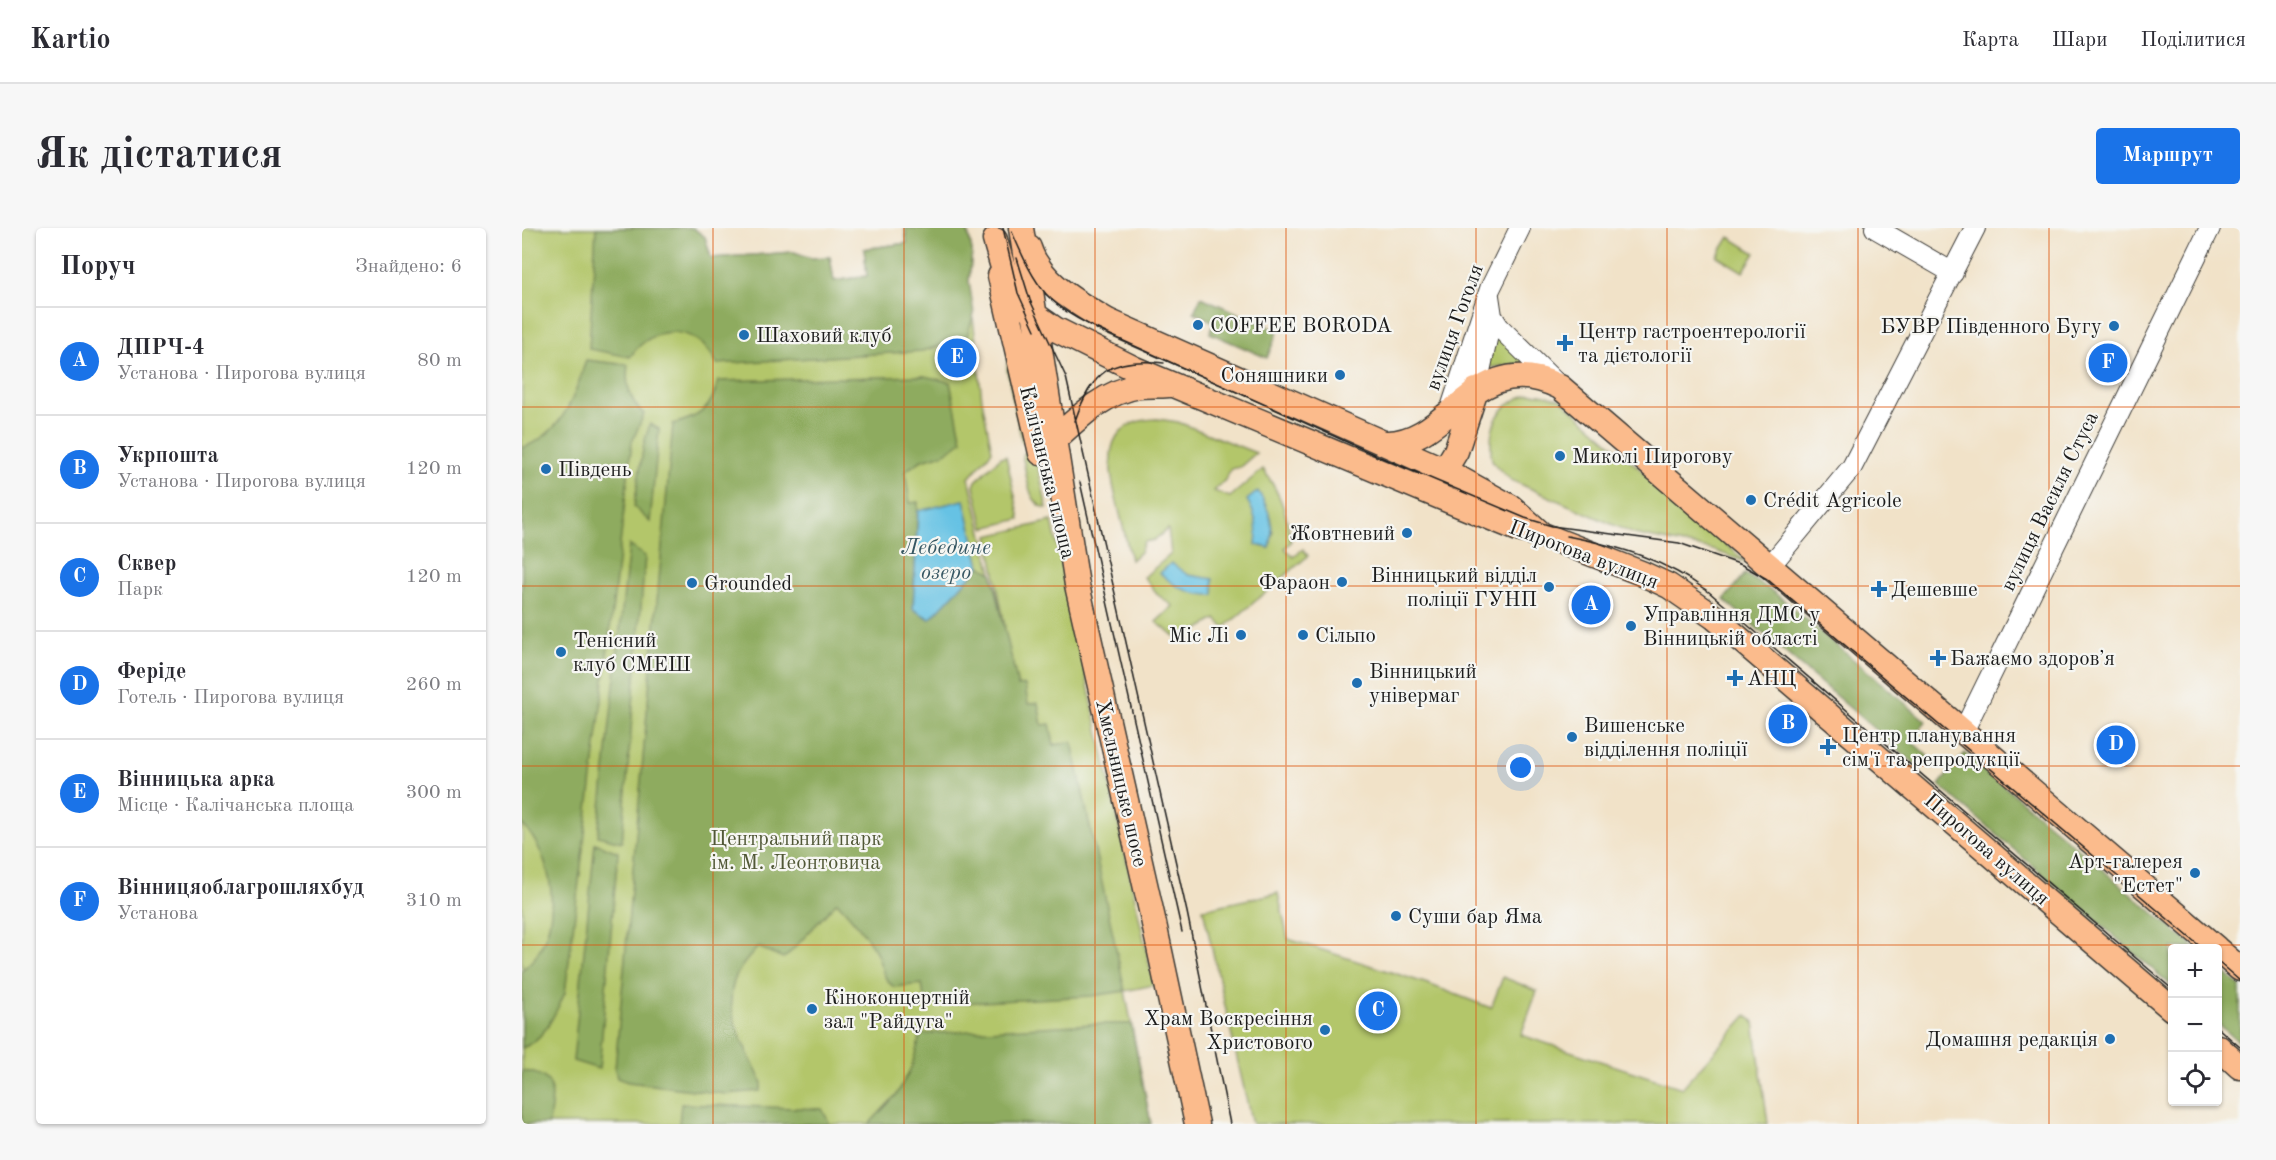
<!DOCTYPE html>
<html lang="uk">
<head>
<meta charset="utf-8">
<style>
	:root { --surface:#fff; --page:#f7f7f7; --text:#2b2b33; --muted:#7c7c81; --line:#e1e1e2; --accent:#1a73e8 }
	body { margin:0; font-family:"Old Standard TT",serif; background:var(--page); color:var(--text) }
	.controls { position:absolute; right:18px; bottom:18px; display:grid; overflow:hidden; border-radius:6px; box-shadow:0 2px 4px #0004 }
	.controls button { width:54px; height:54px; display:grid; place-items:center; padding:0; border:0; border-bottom:2px solid var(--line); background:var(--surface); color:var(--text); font:30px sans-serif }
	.you { position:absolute; left:999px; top:540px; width:21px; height:21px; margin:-15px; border:4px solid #fff; border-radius:50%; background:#1a73e8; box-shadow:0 0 0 9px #1a73e833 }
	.badge { display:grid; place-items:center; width:39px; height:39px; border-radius:50%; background:var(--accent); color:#fff; font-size:20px; font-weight:700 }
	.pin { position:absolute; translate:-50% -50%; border:3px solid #fff; box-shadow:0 2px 6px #0006 }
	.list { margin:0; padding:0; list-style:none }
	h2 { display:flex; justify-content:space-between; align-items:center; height:78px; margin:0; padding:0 24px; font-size:26px }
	h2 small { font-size:20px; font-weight:400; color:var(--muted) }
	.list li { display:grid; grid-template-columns:39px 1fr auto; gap:18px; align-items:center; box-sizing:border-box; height:108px; padding:0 24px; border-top:2px solid var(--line) }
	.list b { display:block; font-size:22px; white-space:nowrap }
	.list p { margin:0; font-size:20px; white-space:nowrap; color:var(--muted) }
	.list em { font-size:20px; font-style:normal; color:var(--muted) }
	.icon { flex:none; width:33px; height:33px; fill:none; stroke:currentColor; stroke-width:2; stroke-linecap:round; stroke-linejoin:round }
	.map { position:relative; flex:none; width:1718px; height:896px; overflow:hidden; border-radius:6px }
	header { display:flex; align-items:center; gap:36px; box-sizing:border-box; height:84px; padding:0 30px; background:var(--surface); border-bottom:2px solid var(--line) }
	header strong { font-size:28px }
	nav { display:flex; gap:33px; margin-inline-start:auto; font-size:21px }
	.intro { display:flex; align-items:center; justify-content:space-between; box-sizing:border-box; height:144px; padding:0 36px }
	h1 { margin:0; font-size:42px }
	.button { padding:15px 27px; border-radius:6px; background:var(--accent); color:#fff; font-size:21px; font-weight:700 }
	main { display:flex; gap:36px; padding:0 36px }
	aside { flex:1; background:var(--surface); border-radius:6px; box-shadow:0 2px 4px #0004 }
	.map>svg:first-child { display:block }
	.green { fill:#b3c66a; stroke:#687143; stroke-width:1.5; fill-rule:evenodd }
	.forest { fill:#8eab5e; stroke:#55643d; stroke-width:1.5 }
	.water { fill:#66c2e4; stroke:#416f80; stroke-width:1.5 }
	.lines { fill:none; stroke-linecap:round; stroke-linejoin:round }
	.minor-casing { stroke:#3c3a36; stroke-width:22 }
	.major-casing { stroke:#3c3a36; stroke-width:27 }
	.minor { stroke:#fff; stroke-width:20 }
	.major { stroke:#fbbb8c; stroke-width:24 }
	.tram { stroke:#1c1c1c; stroke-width:1.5 }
	.grid { fill:none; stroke:#de560d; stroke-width:1.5; stroke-opacity:0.55 }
	.poi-dot { fill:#1f6fb2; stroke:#f6f6f2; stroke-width:2 }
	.labels { text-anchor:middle; stroke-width:4.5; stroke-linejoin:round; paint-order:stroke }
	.poi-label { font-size:21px; fill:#1c1c1c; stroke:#f6f6f2; text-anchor:start }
	.street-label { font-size:21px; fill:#1c1c1c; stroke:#f6f6f2 }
	.park-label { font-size:21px; fill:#515837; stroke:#f6f6f2 }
	.water-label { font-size:22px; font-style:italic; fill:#365662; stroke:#f6f6f2 }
</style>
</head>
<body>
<header>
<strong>Kartio</strong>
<nav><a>Карта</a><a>Шари</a><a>Поділитися</a></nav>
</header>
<div class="intro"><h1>Як дістатися</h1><a class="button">Маршрут</a></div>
<main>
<aside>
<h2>Поруч<small>Знайдено: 6</small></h2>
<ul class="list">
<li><span class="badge">A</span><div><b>ДПРЧ-4</b><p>Установа · Пирогова вулиця</p></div><em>80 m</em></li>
<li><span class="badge">B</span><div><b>Укрпошта</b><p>Установа · Пирогова вулиця</p></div><em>120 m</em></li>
<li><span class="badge">C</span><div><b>Сквер</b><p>Парк</p></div><em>120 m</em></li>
<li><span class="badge">D</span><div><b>Феріде</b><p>Готель · Пирогова вулиця</p></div><em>260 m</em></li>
<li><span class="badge">E</span><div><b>Вінницька арка</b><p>Місце · Калічанська площа</p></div><em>300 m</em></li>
<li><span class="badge">F</span><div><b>Вінницяоблагрошляхбуд</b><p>Установа</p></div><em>310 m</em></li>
</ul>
</aside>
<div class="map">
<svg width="1718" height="896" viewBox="0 0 1718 896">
	<rect width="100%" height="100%" fill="#f6f6f2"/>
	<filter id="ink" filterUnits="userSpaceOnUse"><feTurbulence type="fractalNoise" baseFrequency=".0167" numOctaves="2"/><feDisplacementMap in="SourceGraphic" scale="12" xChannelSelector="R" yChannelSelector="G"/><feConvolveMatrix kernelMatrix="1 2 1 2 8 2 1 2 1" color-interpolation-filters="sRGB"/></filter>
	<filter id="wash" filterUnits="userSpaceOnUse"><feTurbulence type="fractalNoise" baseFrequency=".008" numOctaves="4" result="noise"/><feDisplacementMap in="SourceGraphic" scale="24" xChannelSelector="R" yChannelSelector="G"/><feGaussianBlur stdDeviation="1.35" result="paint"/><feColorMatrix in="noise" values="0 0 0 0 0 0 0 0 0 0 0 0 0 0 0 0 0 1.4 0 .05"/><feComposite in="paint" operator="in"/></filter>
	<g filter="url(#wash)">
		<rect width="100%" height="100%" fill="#f1e2c8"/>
		<path class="green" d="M0 0H171L183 9 189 30 272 24 289 30 308 29 312 53 345 48 342 21 385 15 383 0H445L450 23 447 53 460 172 470 223 447 250 483 399 466 308 530 293 632 757 603 763 629 896H0Z
			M1207 9 1233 25 1221 44 1195 28Z
			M973 104 1010 136H995L963 140Z
			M485 131 507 212 500 214 485 142Z
			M1007 166H1019L1038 171 1224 334 1191 322 1112 306 989 252C983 246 974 240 970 232 969 228 969 222 969 218 968 191 982 174 1007 166Z
			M635 191 656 194 734 225 718 239 709 241 704 251 692 263 708 269 741 241C759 267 764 282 769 314L763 320 771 329 781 321 786 328 702 400 694 391 658 412 634 394 651 378 636 367 622 349 649 326 646 301 632 312 622 314 618 324 609 332C605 315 601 298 597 282 586 241 576 192 635 191ZM731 283 751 304 747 320 734 317 736 302Z
			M507 222H512L525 280C506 278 505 247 501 231L502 225Z
			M484 228 498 291 462 300 452 258 454 253 479 229Z
			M756 665 766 711 906 756 969 780 981 749 1015 763 999 807 1160 860 1225 787 1232 794 1246 896H730L681 681Z"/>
		<path class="forest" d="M74 0H171L183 9 189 30 272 24 289 30 308 29 312 53 345 48 342 21 385 15 383 0H445L450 23 447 53 452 86 444 111 400 123 195 136C176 97 133 93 108 129L67 121Z
			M679 69 756 103 745 130 688 105 692 94 672 84Z
			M64 132 106 137C103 156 107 172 122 186L110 214 80 470 43 765C33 785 23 812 0 820V742C4 738 10 734 13 729 40 690 32 629 0 596V220C41 205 52 170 64 132Z
			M402 148 428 154 440 213 421 226 400 232 383 243 388 275 396 274 391 381 408 391 458 338 470 345 496 458 503 457 506 476 516 475 520 497 528 496 532 517 550 514 603 763 569 768 403 777 400 756 372 759C359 750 360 735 353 722 342 704 330 690 315 674L265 728 261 730 236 719C230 726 223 733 218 741 194 777 225 821 240 855L238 863 204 866 106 854 95 850 93 841 151 196C178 189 190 181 196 153Z
			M128 196 137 201 128 294 112 279 122 215Z
			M107 317 123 328 100 614 76 608Z
			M1223 346 1253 365 1404 493 1389 513 1407 529 1398 540 1202 372Z
			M1443 525 1673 720H1650V758L1417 557Z
			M73 615 96 624 77 841 51 833Z
			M1696 739 1718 758V815L1696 796Z
			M571 796H609L629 896H347L375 866 389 840 399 806Z
			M0 843C38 847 30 865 27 896H0Z
			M159 876 300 881 308 896H157Z"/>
		<path class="water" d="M736 263C748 282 753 298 748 320L734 317C736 300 734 287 725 272Z
			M442 272 458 338 408 391 391 381 396 283Z
			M649 335 666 347 691 351 692 367C670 367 655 361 638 345Z"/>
	</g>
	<g filter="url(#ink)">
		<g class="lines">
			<g class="minor-casing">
				<path id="minor" d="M1353 0 1431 45
					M967 68 970 88 977 99 1038 159
					M954 162 970 88
					M928 183 968 61 998 0
					M1248 338 1330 239 1453 0
					M1442 502 1688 0"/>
			</g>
			<g class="major-casing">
				<path id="major" d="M499 0 555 357 631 691 675 896
					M473 12 482 43 496 65 513 87 533 101 613 141 935 276 996 301 1021 307 1119 345 1147 358 1192 389 1650 781
					M507 20C518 55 557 76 586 93L920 241 989 279 1017 304
					M478 48 519 225
					M531 213C556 190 583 163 618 158 627 157 637 158 646 157
					M864 215C929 216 953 117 1038 159L1694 720
					M909 250 928 233 934 223 954 162
					M1696 722 1718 741
					M1696 819 1718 839"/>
			</g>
			<use href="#minor" class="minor"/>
			<use href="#major" class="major"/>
			<path class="tram" d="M481 0 496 65 513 102
				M490 4C515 62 525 78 584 105L858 229 1003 290 1030 298 1157 315 1220 337 1245 351 1680 720
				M495 30 508 72 544 149 665 684 708 896
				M553 193C570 143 589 129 642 135
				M558 254 660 704
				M1045 308C1100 319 1141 331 1187 364L1650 761
				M1696 734 1718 753
				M1696 800 1718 819"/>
		</g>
	</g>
	<path class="grid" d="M191 0V896M382 0V896M573 0V896M764 0V896M954 0V896M1145 0V896M1336 0V896M1527 0V896M0 179H1718M0 358H1718M0 538H1718M0 717H1718"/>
	<g class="poi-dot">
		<circle cx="676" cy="97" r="6"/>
		<circle cx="1592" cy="98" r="6"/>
		<circle cx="222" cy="107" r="6"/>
		<path d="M1040 106h6v6h6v6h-6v6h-6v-6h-6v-6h6z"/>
		<circle cx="818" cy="147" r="6"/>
		<circle cx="1038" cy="228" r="6"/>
		<circle cx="24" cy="241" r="6"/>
		<circle cx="1229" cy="272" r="6"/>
		<circle cx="885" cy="305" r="6"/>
		<circle cx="820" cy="354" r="6"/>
		<circle cx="170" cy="355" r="6"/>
		<circle cx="1027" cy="359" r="6"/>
		<path d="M1354 352h6v6h6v6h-6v6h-6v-6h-6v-6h6z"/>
		<circle cx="1109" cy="398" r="6"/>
		<circle cx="719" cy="407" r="6"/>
		<circle cx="781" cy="407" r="6"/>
		<circle cx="39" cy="424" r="6"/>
		<path d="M1413 421h6v6h6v6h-6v6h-6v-6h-6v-6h6z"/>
		<path d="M1210 441h6v6h6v6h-6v6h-6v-6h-6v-6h6z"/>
		<circle cx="835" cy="455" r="6"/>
		<circle cx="1050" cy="509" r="6"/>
		<path d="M1303 510h6v6h6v6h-6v6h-6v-6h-6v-6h6z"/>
		<circle cx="1673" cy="645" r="6"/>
		<circle cx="874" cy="688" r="6"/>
		<circle cx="290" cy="781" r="6"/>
		<circle cx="803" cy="802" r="6"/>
		<circle cx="1588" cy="811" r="6"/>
	</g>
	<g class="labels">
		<g class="poi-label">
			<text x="688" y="104">COFFEE BORODA</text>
			<text x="1580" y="105" text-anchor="end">БУВР Південного Бугу</text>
			<text x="1056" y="110">Центр гастроентерології<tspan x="1056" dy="24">та дієтології</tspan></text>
			<text x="234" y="114">Шаховий клуб</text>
			<text x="806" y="154" text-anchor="end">Соняшники</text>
			<text x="1050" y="235">Миколі Пирогову</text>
			<text x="36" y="248">Південь</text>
			<text x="1241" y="279">Crédit Agricole</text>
			<text x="873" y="312" text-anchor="end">Жовтневий</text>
			<text x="1015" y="354" text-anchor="end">Вінницький відділ<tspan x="1015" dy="24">поліції ГУНП</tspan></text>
			<text x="808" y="361" text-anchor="end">Фараон</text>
			<text x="182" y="362">Grounded</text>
			<text x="1369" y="368">Дешевше</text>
			<text x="1121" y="393">Управління ДМС у<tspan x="1121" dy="24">Вінницькій області</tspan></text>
			<text x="707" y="414" text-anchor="end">Міс Лі</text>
			<text x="793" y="414">Сільпо</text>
			<text x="51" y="419">Тенісний<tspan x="51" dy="24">клуб СМЕШ</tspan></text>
			<text x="1428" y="437">Бажаємо здоровʼя</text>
			<text x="847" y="450">Вінницький<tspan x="847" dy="24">універмаг</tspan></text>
			<text x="1225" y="457">АНЦ</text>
			<text x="1062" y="504">Вишенське<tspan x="1062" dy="24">відділення поліції</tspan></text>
			<text x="1320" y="514">Центр планування<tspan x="1320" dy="24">сім'ї та репродукції</tspan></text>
			<text x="1661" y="640" text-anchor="end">Арт-галерея<tspan x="1661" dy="24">"Естет"</tspan></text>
			<text x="886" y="695">Суши бар Яма</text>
			<text x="302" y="776">Кіноконцертній<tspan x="302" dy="24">зал "Райдуга"</tspan></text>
			<text x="791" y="797" text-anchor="end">Храм Воскресіння<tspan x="791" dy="24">Христового</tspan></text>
			<text x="1576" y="818" text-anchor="end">Домашня редакція</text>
		</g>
		<g class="street-label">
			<text transform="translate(932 99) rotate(-70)" y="7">вулиця Гоголя</text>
			<text transform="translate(526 244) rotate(76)" y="7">Калічанська площа</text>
			<text transform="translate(1527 273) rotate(-64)" y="7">вулиця Василя Стуса</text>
			<text transform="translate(1062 326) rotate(21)" y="7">Пирогова вулиця</text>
			<text transform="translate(600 555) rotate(77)" y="7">Хмельницьке шосе</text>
			<text transform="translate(1465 621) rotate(41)" y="7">Пирогова вулиця</text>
		</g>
		<g class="park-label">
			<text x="274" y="617">Центральний парк<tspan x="274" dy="24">ім. М. Леонтовича</tspan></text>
		</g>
		<g class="water-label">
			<text x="424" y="326">Лебедине<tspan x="424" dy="25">озеро</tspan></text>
		</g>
	</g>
</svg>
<div class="controls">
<button>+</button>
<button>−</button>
<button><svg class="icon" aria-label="locate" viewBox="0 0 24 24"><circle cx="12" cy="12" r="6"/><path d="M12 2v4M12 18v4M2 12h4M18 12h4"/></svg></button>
</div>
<div class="you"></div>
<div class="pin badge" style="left:1069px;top:377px">A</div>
<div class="pin badge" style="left:1266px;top:496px">B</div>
<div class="pin badge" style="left:856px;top:783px">C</div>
<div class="pin badge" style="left:1594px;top:517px">D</div>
<div class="pin badge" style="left:435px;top:130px">E</div>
<div class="pin badge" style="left:1586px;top:135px">F</div>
</div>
</main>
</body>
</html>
